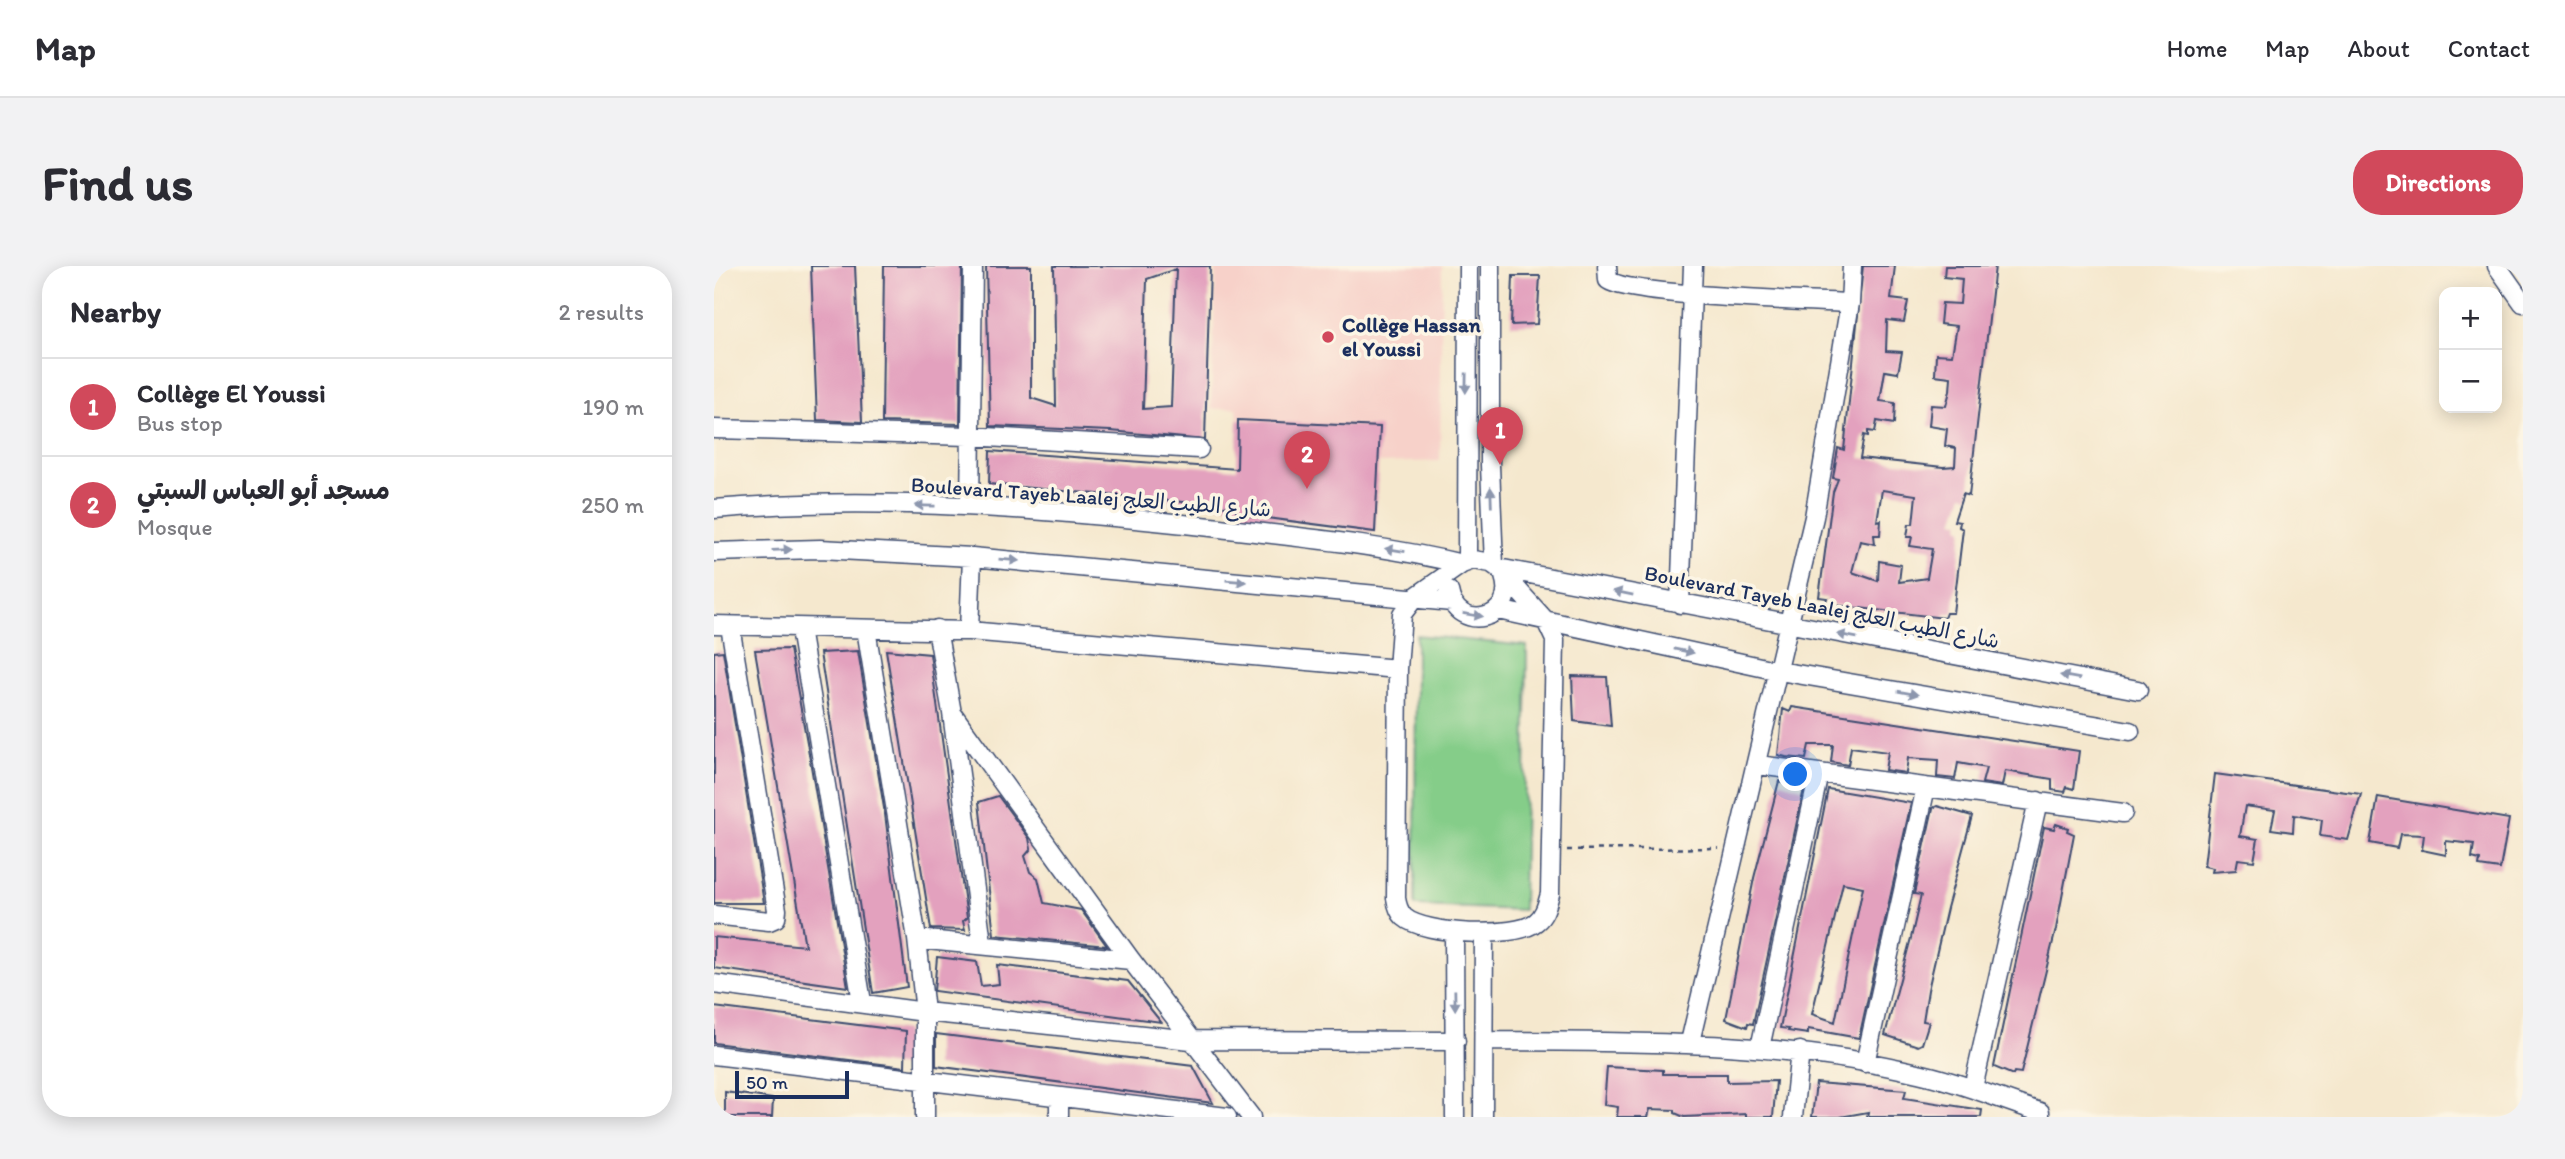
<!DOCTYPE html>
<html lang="en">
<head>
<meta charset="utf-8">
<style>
	:root { --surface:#fff; --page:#f2f2f3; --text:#2b2b33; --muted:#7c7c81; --line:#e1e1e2; --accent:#d1495b }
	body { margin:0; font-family:Itim,"Playpen Sans Arabic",sans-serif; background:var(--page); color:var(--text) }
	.controls { position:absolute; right:21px; top:21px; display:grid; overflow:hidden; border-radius:14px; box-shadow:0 4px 18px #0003 }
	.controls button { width:63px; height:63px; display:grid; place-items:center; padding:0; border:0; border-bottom:2px solid var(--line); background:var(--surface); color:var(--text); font:35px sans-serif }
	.scale { position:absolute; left:21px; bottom:18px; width:114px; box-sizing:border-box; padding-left:7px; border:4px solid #1b2f5e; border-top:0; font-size:19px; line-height:24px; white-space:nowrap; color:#1b2f5e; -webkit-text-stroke:5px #fcf5e5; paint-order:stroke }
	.you { position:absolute; left:1082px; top:509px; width:24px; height:24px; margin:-18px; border:5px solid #fff; border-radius:50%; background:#1a73e8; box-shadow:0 0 0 10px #1a73e833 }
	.badge { display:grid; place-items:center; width:46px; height:46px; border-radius:50%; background:var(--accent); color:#fff; font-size:23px; font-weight:700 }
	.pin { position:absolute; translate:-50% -58px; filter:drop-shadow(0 2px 4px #0008) }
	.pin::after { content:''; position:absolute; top:37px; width:24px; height:21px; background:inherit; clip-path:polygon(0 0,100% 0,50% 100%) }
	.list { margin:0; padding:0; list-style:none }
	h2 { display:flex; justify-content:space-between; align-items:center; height:91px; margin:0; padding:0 28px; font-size:30px }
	h2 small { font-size:23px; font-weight:400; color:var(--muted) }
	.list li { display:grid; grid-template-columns:46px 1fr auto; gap:21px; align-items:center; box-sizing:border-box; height:98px; padding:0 28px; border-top:2px solid var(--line) }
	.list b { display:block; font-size:26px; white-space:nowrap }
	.list p { margin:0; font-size:23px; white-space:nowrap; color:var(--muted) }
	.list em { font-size:23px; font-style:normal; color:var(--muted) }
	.map { position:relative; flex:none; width:1809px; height:851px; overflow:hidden; border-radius:28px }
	header { display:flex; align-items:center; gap:42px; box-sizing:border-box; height:98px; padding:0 35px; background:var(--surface); border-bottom:2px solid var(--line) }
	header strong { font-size:33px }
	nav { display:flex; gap:38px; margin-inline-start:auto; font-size:24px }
	.intro { display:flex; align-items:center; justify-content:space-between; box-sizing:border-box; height:168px; padding:0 42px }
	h1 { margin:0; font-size:49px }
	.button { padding:18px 32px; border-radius:28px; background:var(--accent); color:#fff; font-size:24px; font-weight:700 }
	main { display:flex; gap:42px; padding:0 42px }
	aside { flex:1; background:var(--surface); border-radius:28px; box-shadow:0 4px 18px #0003 }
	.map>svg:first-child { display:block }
	.built { fill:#f7d1c9 }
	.green { fill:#85cd89; stroke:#507e74; stroke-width:2 }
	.building { fill:#e3a1be; fill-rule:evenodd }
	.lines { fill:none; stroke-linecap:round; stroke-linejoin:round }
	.minor-casing { stroke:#3c4b6f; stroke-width:21 }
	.path { stroke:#3c4b6f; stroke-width:2.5; stroke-dasharray:5 5; stroke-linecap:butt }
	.minor { stroke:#fff; stroke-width:18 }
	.oneway { fill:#8d97ae }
	.poi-dot { fill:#d1495b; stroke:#fcf5e5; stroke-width:2.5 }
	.labels { text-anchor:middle; stroke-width:7; stroke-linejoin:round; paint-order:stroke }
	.poi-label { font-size:21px; font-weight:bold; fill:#1b2f5e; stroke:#fcf5e5; text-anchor:start }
	.street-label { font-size:21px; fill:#1b2f5e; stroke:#fcf5e5 }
</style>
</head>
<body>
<header>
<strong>Map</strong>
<nav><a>Home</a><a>Map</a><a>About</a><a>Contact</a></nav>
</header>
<div class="intro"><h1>Find us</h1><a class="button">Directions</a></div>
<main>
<aside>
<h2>Nearby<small>2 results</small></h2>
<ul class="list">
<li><span class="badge">1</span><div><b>Collège El Youssi</b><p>Bus stop</p></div><em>190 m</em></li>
<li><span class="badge">2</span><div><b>مسجد أبو العباس السبتي</b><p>Mosque</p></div><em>250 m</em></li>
</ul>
</aside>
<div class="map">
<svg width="1809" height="851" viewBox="0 0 1809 851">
	<rect width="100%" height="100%" fill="#fcf5e5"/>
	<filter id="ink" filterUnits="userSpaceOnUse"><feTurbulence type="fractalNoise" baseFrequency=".0143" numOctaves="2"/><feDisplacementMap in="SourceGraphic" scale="14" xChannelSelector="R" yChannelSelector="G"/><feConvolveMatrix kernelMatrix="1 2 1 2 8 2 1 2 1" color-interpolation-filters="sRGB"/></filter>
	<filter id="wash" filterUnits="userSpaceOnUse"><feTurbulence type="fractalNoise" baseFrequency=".00686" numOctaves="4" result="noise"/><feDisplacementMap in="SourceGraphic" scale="28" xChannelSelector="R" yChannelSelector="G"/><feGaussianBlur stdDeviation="1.57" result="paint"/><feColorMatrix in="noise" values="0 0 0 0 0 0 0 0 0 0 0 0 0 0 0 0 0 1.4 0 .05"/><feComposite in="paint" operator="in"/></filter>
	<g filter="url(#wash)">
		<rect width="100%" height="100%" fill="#f5e8ce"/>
		<path class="built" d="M502 0H728L726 195 665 197 666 161 524 154 523 142 497 143Z"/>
		<path class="green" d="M702 369 813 380 809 644 701 640Z"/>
		<g id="blocks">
			<path class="building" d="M97 0H141L148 156 103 154Z
				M170 0H248L246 158 168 156Z
				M272 0H317V132L342 140 340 0H496L491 174 397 165 276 160ZM462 3 457 141 429 143 433 13Z
				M1149 0H1181L1177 33 1194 35 1190 56 1173 54 1172 85 1188 86 1184 107 1171 105 1166 135 1181 137 1180 158 1163 155 1161 166 1154 165V170L1150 169 1146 192 1229 201 1241 200 1242 182 1231 180 1233 163 1215 160 1217 139 1232 140 1236 125 1237 111 1221 109 1222 88 1238 89 1243 60 1226 58 1228 37 1246 38 1248 13 1230 11 1231 0H1281L1255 230 1249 228 1240 255 1246 256 1245 261 1249 263 1239 347H1232L1230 352 1111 338 1113 332 1105 331 1119 226 1124 213 1119 212 1124 182 1130 184ZM1168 224 1202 229 1199 258H1195L1193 271H1198L1196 280 1218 283 1213 312 1185 316 1187 299 1165 295 1164 315 1138 306 1146 275 1161 278 1160 269H1166L1167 254 1163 255Z
				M799 10H826L823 58 797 59Z
				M524 154 666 161 661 266 522 248V241L275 218 276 185 523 203Z
				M76 383 94 482 134 721 0 702V671L91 680 41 384Z
				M172 384 216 388 253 652 249 655 251 664 217 663Z
				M9 385 50 637H0V386Z
				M144 385 171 548 193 721 159 727 106 387Z
				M858 410 893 411 897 460 860 455Z
				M1078 441 1365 485 1360 523 1353 521 1351 526 1338 524V513L1291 505 1288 520 1268 517 1272 502 1244 497 1241 513 1223 511 1224 494 1194 492 1192 507 1177 505 1171 504 1174 486 1137 481 1134 499 1117 496 1119 479H1095L1092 493 1072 491 1064 489 1069 443 1076 446Z
				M1501 508 1647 528 1634 574 1606 570 1608 554 1580 549 1579 566 1557 563 1561 544 1531 540 1526 570 1544 573 1540 595 1524 593 1522 604 1498 606 1499 602 1490 600Z
				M1065 515 1090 523 1039 758 1034 757 1033 761 1012 753 1040 612Z
				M1114 523 1197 537 1145 772 1094 763V768L1074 765 1075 763 1066 762ZM1129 617 1149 621 1121 756 1098 748Z
				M284 530 315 572 317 583 311 590 316 606 324 612 330 637 367 644 393 680 280 669 265 536Z
				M1664 531 1795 553 1786 603 1765 600 1766 594 1758 592 1760 578 1732 575V589L1708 584 1710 569 1686 568 1683 582 1656 577Z
				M1223 540 1258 550 1233 642 1214 724 1209 755 1215 756 1208 778 1204 780 1171 769 1197 672 1207 629 1200 628 1219 542Z
				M1342 558 1354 562 1353 565 1360 568 1342 663 1307 807 1300 806 1299 809 1280 801 1330 561 1340 563Z
				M223 691 263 696 267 720 285 718 283 699 414 715 447 756 220 725Z
				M0 741 192 765 191 801 0 777Z
				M222 768 479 800 499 837 222 800Z
				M893 801 949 804V808H1013V816L1062 815 1059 851H1032V848L970 851 961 847V844L936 843 934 851H903L904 841 890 839Z
				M1102 817 1192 824 1190 832 1268 844 1267 851H1153L1154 846 1126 851H1098Z
				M11 826 59 833 58 851H11Z"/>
		</g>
	</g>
	<g filter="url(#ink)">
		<use href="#blocks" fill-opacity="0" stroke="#3c4b6f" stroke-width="2"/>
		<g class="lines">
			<g class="minor-casing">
				<path id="minor" d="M776 0V199L780 299
					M893 0 894 14C914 30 1098 35 1136 37
					M1783 0 1809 37
					M0 163 255 170 485 183
					M256 240 259 0
					M0 243C165 229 333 243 497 261 581 271 666 278 748 298
					M0 286 106 283 258 291 738 336
					M258 291 255 365 684 403
					M759 294 777 297 784 302 832 355 841 374 836 628C833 638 831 649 822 656 802 673 710 669 690 651 685 646 683 639 682 632L684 403 688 348 701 331 748 298Z
					M753 295 754 0
					M784 302 1424 424
					M735 325C742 369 805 354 790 310
					M966 338 979 0
					M784 344 1065 405 1416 465
					M0 359 255 365
					M86 363 148 736
					M152 363 203 673 211 746V851
					M223 363 238 447 268 677
					M238 447 417 694 537 851
					M1044 499 1409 547
					M0 649 55 655 62 652 63 644 16 360
					M740 666 741 851
					M203 673 417 694
					M0 718 211 746 477 774 742 775
					M770 775C916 776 1061 773 1204 807 1246 816 1285 833 1326 846V851
					M976 776 1100 251 1136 37 1138 0
					M1046 782 1105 507
					M0 789 513 851
					M1151 797 1212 521
					M1259 822 1324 535
					M345 831V851
					M769 851 770 667
					M1079 851 1086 785"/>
			</g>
			<path class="path" d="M853 584 1004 582"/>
			<use href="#minor" class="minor"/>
		</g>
		<defs><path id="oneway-solid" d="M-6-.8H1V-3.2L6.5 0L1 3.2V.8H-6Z" transform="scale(1.75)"/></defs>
		<g class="oneway">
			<use href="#oneway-solid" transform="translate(752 117) rotate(91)"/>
			<use href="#oneway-solid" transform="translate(777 231) rotate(-92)"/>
			<use href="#oneway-solid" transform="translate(211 240) rotate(-179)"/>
			<use href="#oneway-solid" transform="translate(68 284) rotate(-2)"/>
			<use href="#oneway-solid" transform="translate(681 284) rotate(-171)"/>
			<use href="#oneway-solid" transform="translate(295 294) rotate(5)"/>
			<use href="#oneway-solid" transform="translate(522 315) rotate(5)"/>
			<use href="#oneway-solid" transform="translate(909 327) rotate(-169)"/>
			<use href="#oneway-solid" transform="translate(759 349) rotate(9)"/>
			<use href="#oneway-solid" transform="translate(1133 370) rotate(-170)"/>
			<use href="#oneway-solid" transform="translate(970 385) rotate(12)"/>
			<use href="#oneway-solid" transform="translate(1356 411) rotate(-170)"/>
			<use href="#oneway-solid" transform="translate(1194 427) rotate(10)"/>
			<use href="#oneway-solid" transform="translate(741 734) rotate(89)"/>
		</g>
	</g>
	<circle class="poi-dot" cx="614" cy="71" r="7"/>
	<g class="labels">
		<g class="poi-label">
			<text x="628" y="66">Collège Hassan<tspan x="628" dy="24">el Youssi</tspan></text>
		</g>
		<g class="street-label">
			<text transform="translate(377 231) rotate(4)" y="7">Boulevard Tayeb Laalej شارع الطيب العلج</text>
			<text transform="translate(1108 341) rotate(11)" y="7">Boulevard Tayeb Laalej شارع الطيب العلج</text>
		</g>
	</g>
</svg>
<div class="controls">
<button>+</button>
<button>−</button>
</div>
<div class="scale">50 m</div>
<div class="you"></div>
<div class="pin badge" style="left:786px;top:199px">1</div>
<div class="pin badge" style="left:593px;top:223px">2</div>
</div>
</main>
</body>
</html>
